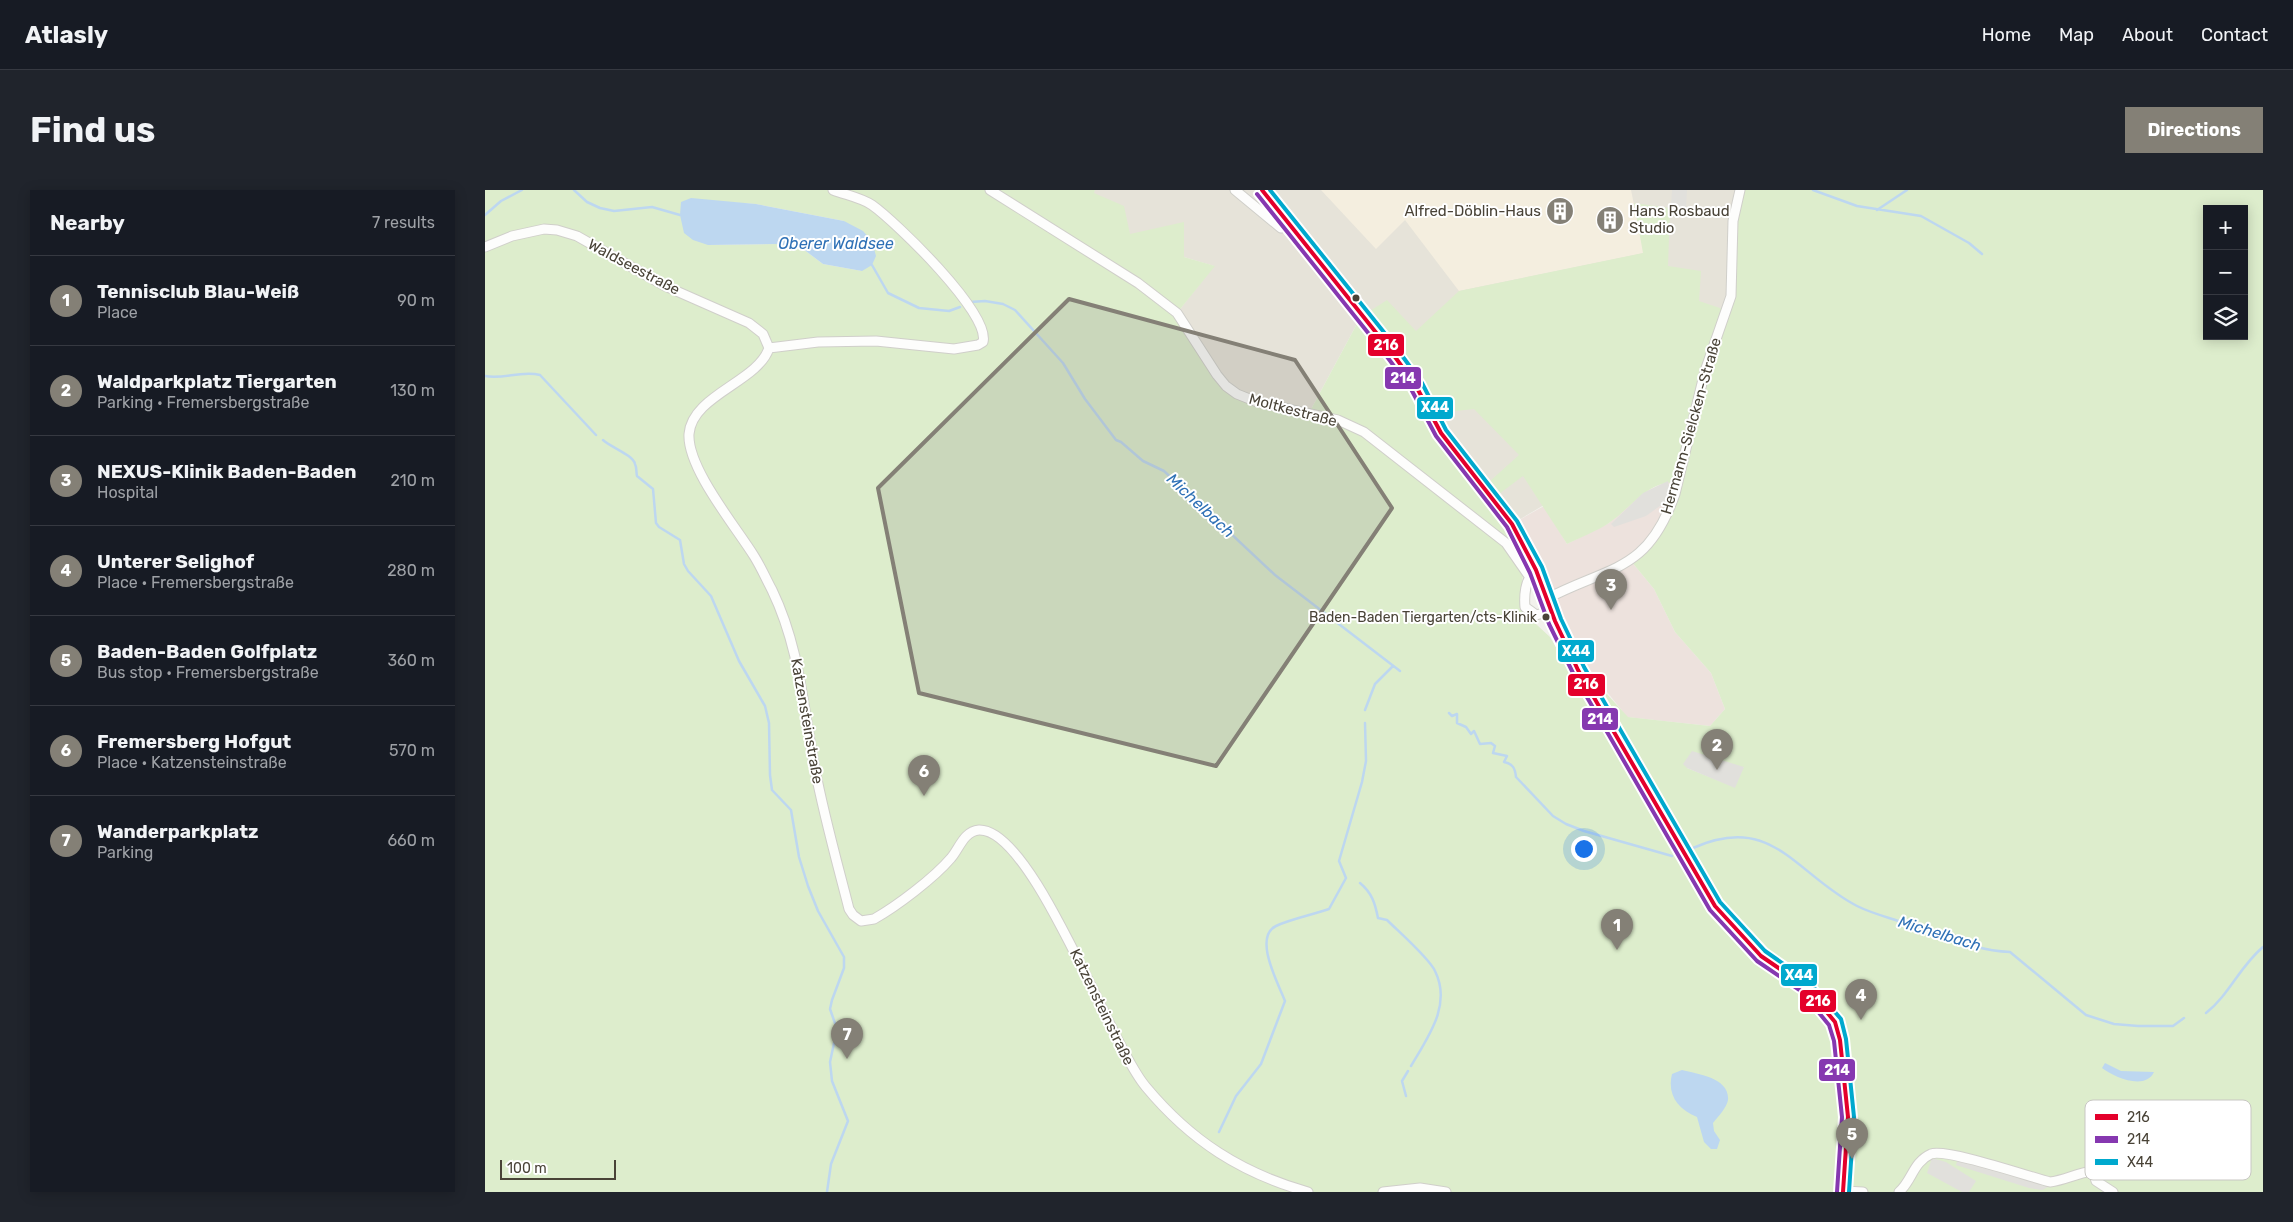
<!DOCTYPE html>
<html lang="en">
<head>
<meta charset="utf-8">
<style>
	:root { --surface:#171b24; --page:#20242c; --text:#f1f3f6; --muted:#9ea1a6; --line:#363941; --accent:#848076 }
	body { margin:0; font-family:Rubik,sans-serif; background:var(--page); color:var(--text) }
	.controls { position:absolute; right:15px; top:15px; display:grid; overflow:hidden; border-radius:0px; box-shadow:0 2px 12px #0003 }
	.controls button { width:45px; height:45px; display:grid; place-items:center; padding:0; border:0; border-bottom:1px solid var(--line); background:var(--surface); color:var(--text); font:25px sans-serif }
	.scale { position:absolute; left:15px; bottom:12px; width:116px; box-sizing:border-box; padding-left:5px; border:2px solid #494337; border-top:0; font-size:14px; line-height:18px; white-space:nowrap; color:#494337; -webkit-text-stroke:4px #fff; paint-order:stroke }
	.you { position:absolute; left:1098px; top:658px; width:18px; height:18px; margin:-12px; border:4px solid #fff; border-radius:50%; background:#1a73e8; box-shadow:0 0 0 8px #1a73e833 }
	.badge { display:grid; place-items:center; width:32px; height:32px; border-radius:50%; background:var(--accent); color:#fff; font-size:16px; font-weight:700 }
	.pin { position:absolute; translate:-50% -41px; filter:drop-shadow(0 1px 2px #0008) }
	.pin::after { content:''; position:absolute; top:26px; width:18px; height:15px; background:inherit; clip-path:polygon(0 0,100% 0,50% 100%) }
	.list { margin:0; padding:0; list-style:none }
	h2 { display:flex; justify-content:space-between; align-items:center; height:65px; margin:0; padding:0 20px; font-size:21px }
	h2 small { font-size:16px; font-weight:400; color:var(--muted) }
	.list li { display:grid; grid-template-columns:32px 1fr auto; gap:15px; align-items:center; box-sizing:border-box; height:90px; padding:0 20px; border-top:1px solid var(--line) }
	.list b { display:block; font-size:19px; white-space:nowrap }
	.list p { margin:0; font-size:16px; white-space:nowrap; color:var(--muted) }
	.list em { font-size:16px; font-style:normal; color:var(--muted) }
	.icon { flex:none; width:28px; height:28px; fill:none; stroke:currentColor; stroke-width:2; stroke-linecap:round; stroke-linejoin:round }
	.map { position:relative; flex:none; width:1778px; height:1002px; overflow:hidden; border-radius:0px }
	header { display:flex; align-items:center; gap:30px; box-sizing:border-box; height:70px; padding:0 25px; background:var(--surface); border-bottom:1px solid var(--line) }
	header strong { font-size:24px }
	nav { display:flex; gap:28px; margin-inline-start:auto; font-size:18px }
	.intro { display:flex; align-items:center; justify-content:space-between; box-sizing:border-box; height:120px; padding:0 30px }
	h1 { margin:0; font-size:35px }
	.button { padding:12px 22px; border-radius:0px; background:var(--accent); color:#fff; font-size:18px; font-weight:700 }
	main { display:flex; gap:30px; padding:0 30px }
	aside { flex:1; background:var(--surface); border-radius:0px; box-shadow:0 2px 12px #0003 }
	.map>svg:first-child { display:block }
	.residential { fill:#e6e3d9 }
	.commercial { fill:#f4eedf }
	.medical { fill:#ede2dd }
	.green { fill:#ddedcc; fill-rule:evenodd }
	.parking { fill:#e1e0dc }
	.water { fill:#bdd7f0 }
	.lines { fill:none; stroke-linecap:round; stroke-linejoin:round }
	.stream { stroke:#bdd7f0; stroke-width:2.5 }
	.minor-casing { stroke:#d0cfca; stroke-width:11 }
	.major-casing { stroke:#d4cfb9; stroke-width:12 }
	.minor { stroke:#fdfdfc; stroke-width:9 }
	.major { stroke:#f2efe4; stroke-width:10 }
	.bus-1-casing { stroke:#fff; stroke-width:8 }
	.bus-2-casing { stroke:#fff; stroke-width:8 }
	.bus-3-casing { stroke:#fff; stroke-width:8 }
	.bus-1 { stroke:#e4002b; stroke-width:4 }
	.bus-2 { stroke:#8638b0; stroke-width:4 }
	.bus-3 { stroke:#00a9ce; stroke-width:4 }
	.marked { fill:#848076; fill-opacity:0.2; stroke:#848076; stroke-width:4; stroke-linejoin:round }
	.bus-dot { fill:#494337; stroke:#fff; stroke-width:2 }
	.labels { text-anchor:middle; stroke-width:4; stroke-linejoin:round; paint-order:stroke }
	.bus-label { font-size:14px; fill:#494337; stroke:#fff; text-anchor:end }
	.poi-label { font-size:15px; fill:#494337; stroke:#fff; text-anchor:end }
	.street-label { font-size:15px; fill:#494337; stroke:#fff }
	.water-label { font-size:16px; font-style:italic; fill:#2f71b6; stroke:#fff }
	.key { fill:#fff; stroke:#c8c7c3; stroke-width:1 }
	.key-label { font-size:14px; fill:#494337 }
	.line-badge { stroke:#fff; stroke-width:2 }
	.badge-label { font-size:14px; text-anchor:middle; font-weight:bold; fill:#fff }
</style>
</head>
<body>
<header>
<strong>Atlasly</strong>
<nav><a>Home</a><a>Map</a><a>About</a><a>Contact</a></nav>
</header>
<div class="intro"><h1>Find us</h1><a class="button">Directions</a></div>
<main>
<aside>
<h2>Nearby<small>7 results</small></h2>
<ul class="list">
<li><span class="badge">1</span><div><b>Tennisclub Blau-Weiß</b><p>Place</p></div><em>90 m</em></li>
<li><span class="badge">2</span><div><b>Waldparkplatz Tiergarten</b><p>Parking · Fremersbergstraße</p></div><em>130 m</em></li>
<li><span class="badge">3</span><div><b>NEXUS-Klinik Baden-Baden</b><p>Hospital</p></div><em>210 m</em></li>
<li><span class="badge">4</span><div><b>Unterer Selighof</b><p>Place · Fremersbergstraße</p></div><em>280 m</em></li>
<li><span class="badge">5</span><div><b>Baden-Baden Golfplatz</b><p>Bus stop · Fremersbergstraße</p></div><em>360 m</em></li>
<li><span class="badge">6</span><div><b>Fremersberg Hofgut</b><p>Place · Katzensteinstraße</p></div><em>570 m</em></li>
<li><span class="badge">7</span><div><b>Wanderparkplatz</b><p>Parking</p></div><em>660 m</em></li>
</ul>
</aside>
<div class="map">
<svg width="1778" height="1002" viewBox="0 0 1778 1002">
	<rect width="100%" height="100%" fill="#f2f1ec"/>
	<path class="residential" d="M610 0H1255L1244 114 1064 312 1027 334 874 130 824 223 772 212 741 196 692 123 729 76 699 67 644 44 608 3Z"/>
	<path class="commercial" d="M836 0H1146L1159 63 974 101 920 30 891 59Z"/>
	<path class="medical" d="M1183 291 1193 292 1185 317 1146 371 1169 399 1190 442 1226 483 1240 519 1225 536 1142 527 1119 498 1107 488 1027 334 1059 316 1082 354 1124 333 1158 303Z"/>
	<path class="green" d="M0 0H610L609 3 639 16 645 44 699 32V67L730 76 692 123 741 196 752 204 824 223 874 130 929 202 950 243 1036 359 1028 369 1038 384 1035 410 1039 423 1065 447 1158 605 1175 609 1100 493 1107 488 1143 527 1225 536 1240 519 1226 483 1190 442 1169 399 1146 371 1162 357 1193 292C1163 290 1146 318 1124 333 1112 341 1096 347 1082 354L1038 286 1014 304 1004 292 1034 265 989 219 971 221 949 215 885 121 902 110 931 141 974 101 1158 63 1149 13 1185 18 1183 76 1216 81 1214 111 1238 119 1244 114 1246 47 1255 0H1778V1002H0ZM239 12 271 14 359 31 377 81 338 74 318 59 291 54 223 55ZM1722 19H1759V146H1722ZM1259 577 1242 594 1202 578Z"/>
	<path class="parking" d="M1187 0H1202L1201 19 1186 17Z
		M1183 291 1186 308 1161 326 1129 337 1126 334 1158 303Z
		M1207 561 1259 577 1250 598 1202 578 1198 574Z
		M1475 962 1543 981 1541 990 1563 997 1557 1000 1544 998 1471 975Z
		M1447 968 1461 972 1491 991 1484 1002H1477L1442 983Z"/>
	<path class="water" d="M206 8 271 14 359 31 378 41 387 51 391 66 387 75 377 81 338 74 318 59 291 54 223 55 208 50 199 43 195 25 196 12Z
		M1620 873 1636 881 1669 882C1660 901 1629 887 1617 878Z
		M1197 880C1213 884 1245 888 1243 910 1242 917 1233 927 1228 933L1229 941 1235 950 1232 959H1226L1219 952 1212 927C1192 919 1182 904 1187 884Z"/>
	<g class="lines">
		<path class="stream" d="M89 0 102 12 115 18 129 21 167 17 195 25
			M1328 0 1372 16 1436 26 1484 53 1497 64
			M1392 20 1422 0
			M0 25 16 11 37 0
			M387 75 403 103 434 118 464 121 475 117
			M485 112 500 111 518 114 530 120 578 173 600 209 631 250 636 252 658 271 679 281 790 385 915 481
			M0 186C18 190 36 180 55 185L111 245
			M118 250C127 258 148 265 150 274 152 278 151 282 152 286L168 299 171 333 174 337 195 350 199 374 203 381 226 406 254 471 280 516 284 533 285 585 287 600 306 620 314 667 323 696 333 721 359 767V778L347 810 345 819 352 839 345 872 347 891 363 931 346 974 342 1002
			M880 520 890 494 908 476
			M964 523 967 526 972 524V533L981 537 986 544 989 541 995 554 1006 553 1010 556 1008 563 1022 566 1019 572C1028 574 1030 578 1031 587L1068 626 1081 634 1099 641 1187 666
			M1208 658C1288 622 1310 684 1372 716 1388 724 1406 728 1422 734 1456 744 1489 761 1525 762L1601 825 1629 834 1653 836H1688L1699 828
			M875 693C887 703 890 713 893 728L902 730C914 742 944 768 950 781 967 815 943 847 926 876
			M1721 823C1744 805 1755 776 1778 757
			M921 906 917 891 923 881
			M734 942 751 906 776 874 800 811C793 793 768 747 791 736 806 729 827 725 844 719L861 688 854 671 877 592 881 571 880 533"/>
		<g class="minor-casing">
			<path id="minor" d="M505 0 653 93 692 123 732 185 741 196 752 204 772 212 853 230 879 242 1021 353 1044 386
				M750 0 796 38 804 35
				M0 57 27 46 59 39 72 40 92 46 180 96 264 133 278 144 284 158
				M284 158C273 192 207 205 204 244 202 278 251 337 269 366 276 377 281 389 287 400 315 458 318 517 330 579 339 626 352 672 364 719L368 725 376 731 389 729C412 716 449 688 466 668 474 659 479 641 494 640 548 638 625 855 661 897 706 951 756 983 823 1002
				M284 158 333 152 391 151 469 159 493 155 498 152C506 124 411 32 387 15 377 8 361 5 348 0
				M1049 382C1040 390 1039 406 1040 417L1051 425 1066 421
				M1061 409C1126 375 1162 383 1190 304L1220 181 1246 106 1248 31 1255 0
				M1359 1001 1378 1002
				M898 1002 935 998 961 1002
				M1414 1002C1427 991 1428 972 1446 964 1461 958 1545 987 1565 992 1580 990 1592 983 1608 981L1611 991 1628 1002"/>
		</g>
		<g class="major-casing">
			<path id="major" d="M777 0 905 160 931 196 956 243 1027 334 1051 380 1070 431 1093 480 1230 716 1276 766 1320 796 1350 832 1355 850 1363 927 1358 1002"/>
		</g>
		<use href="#minor" class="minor"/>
		<use href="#major" class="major"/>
		<g class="bus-1-casing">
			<path id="bus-1" d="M777 0 905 160 931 196 956 243 1027 334 1051 380 1070 431 1093 480 1230 716 1276 766 1320 796 1350 832 1355 850 1363 927 1358 1002"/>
		</g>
		<g class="bus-2-casing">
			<path id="bus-2" d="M772 4 900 164 926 199 951 246 1022 337 1045 383 1064 434 1088 483 1225 720 1272 771 1316 801 1344 835 1349 851 1357 927 1352 1002"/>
		</g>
		<g class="bus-3-casing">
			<path id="bus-3" d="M785 0 910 156 937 193 961 240 1032 331 1057 377 1076 429 1099 477 1235 712 1280 761 1324 792 1356 829 1361 849 1369 927 1364 1002"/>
		</g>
		<use href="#bus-1" class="bus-1"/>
		<use href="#bus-2" class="bus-2"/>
		<use href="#bus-3" class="bus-3"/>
	</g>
	<path class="marked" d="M584 109 810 170 907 318 731 576 434 503 393 298Z"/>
	<defs>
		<g id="building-disc" transform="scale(1.4375)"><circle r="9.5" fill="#848076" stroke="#fff"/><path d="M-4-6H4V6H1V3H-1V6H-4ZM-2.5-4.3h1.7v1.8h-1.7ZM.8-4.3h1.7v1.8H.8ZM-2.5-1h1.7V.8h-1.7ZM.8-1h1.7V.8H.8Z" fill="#fff"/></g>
	</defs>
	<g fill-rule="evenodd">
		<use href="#building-disc" x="1075" y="21"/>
		<use href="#building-disc" x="1125" y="30"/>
	</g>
	<g class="bus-dot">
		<circle cx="871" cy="108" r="4.5"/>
		<circle cx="1061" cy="427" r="4.5"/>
	</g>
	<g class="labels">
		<g class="bus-label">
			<text x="1052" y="432">Baden-Baden Tiergarten/cts-Klinik</text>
		</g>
		<g class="poi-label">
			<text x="1056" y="26">Alfred-Döblin-Haus</text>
			<text x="1144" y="26" text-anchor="start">Hans Rosbaud<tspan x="1144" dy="17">Studio</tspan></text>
		</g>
		<g class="street-label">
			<text transform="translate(149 77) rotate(28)" y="5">Waldseestraße</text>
			<text transform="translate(808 220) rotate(15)" y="5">Moltkestraße</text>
			<text transform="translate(1206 236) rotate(-74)" y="5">Hermann-Sielcken-Straße</text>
			<text transform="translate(322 531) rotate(80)" y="5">Katzensteinstraße</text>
			<text transform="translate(617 817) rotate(64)" y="5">Katzensteinstraße</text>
		</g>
		<g class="water-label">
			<text x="351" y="59">Oberer Waldsee</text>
			<text transform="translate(716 315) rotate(43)" y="6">Michelbach</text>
			<text transform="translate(1455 743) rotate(17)" y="6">Michelbach</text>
		</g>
	</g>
	<rect x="1600" y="910" width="166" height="80" rx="8" class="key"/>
	<rect x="1610" y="924" width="23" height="6" fill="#e4002b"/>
	<rect x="1610" y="946" width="23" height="7" fill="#8638b0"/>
	<rect x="1610" y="969" width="23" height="6" fill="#00a9ce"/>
	<g class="key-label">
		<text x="1642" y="932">216</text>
		<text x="1642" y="954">214</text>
		<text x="1642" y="977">X44</text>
	</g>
	<g class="line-badge">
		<rect x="882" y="143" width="38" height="24" rx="5" fill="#e4002b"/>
		<rect x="899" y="176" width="38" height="24" rx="5" fill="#8638b0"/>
		<rect x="931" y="206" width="38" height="24" rx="5" fill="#00a9ce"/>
		<rect x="1072" y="449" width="38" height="24" rx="5" fill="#00a9ce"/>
		<rect x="1082" y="483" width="39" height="24" rx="5" fill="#e4002b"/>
		<rect x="1096" y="517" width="38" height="24" rx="5" fill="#8638b0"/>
		<rect x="1295" y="773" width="38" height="24" rx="5" fill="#00a9ce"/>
		<rect x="1314" y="799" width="38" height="24" rx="5" fill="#e4002b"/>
		<rect x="1333" y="868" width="38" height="24" rx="5" fill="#8638b0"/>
	</g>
	<g class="badge-label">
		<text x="901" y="160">216</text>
		<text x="918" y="193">214</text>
		<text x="950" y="222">X44</text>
		<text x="1091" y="466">X44</text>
		<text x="1101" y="499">216</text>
		<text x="1115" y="534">214</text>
		<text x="1314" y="790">X44</text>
		<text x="1333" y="816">216</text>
		<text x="1352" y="885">214</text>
	</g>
</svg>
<div class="controls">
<button>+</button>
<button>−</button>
<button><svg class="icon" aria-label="layers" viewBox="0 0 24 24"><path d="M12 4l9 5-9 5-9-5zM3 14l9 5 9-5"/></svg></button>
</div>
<div class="scale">100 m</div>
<div class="you"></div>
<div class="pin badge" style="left:1132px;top:760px">1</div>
<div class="pin badge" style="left:1232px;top:580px">2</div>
<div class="pin badge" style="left:1126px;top:420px">3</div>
<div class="pin badge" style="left:1376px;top:830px">4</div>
<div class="pin badge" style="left:1367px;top:969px">5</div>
<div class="pin badge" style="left:439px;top:606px">6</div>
<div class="pin badge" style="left:362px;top:869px">7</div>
</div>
</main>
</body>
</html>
